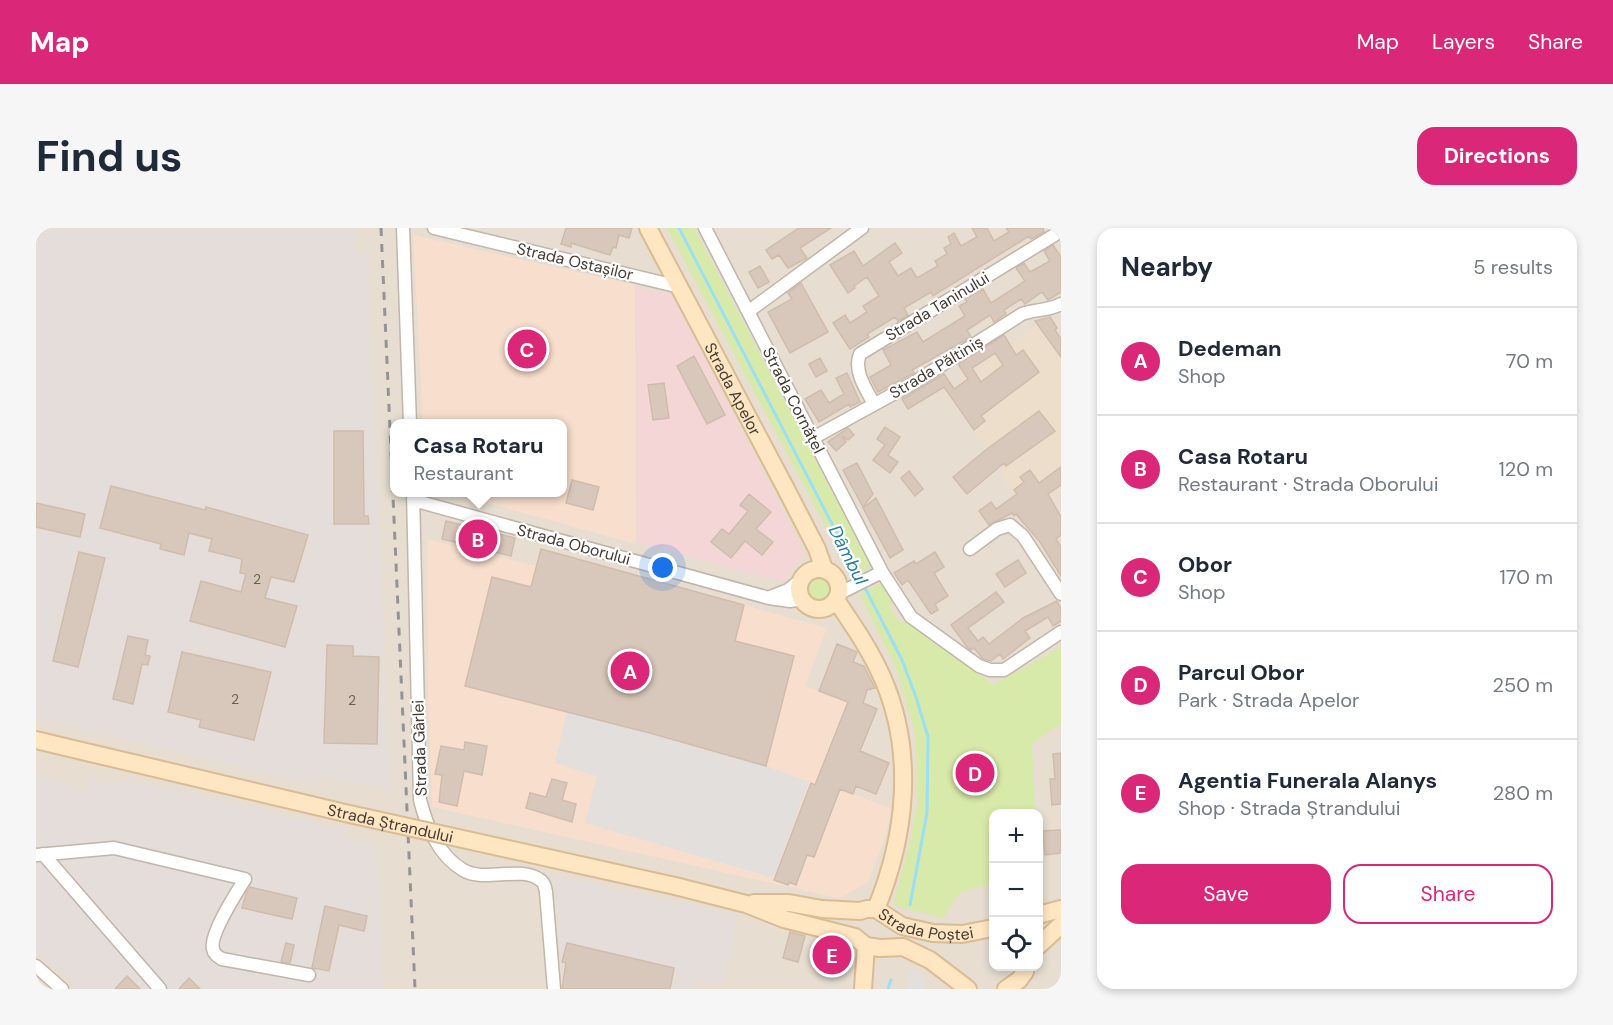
<!DOCTYPE html>
<html lang="en">
<head>
<meta charset="utf-8">
<style>
	:root { --surface:#fff; --page:#f6f6f7; --text:#1f2937; --muted:#747a83; --line:#e0e1e3; --accent:#db2777 }
	body { margin:0; font-family:"DM Sans",sans-serif; background:var(--page); color:var(--text) }
	.controls { position:absolute; right:18px; bottom:18px; display:grid; overflow:hidden; border-radius:12px; box-shadow:0 3px 9px #0003 }
	.controls button { width:54px; height:54px; display:grid; place-items:center; padding:0; border:0; border-bottom:2px solid var(--line); background:var(--surface); color:var(--text); font:30px sans-serif }
	.you { position:absolute; left:627px; top:340px; width:21px; height:21px; margin:-15px; border:4px solid #fff; border-radius:50%; background:#1a73e8; box-shadow:0 0 0 9px #1a73e833 }
	.badge { display:grid; place-items:center; width:39px; height:39px; border-radius:50%; background:var(--accent); color:#fff; font-size:20px; font-weight:700 }
	.pin { position:absolute; translate:-50% -50%; border:3px solid #fff; box-shadow:0 2px 6px #0006 }
	.popup { position:absolute; left:354px; top:191px; width:177px; height:78px; box-sizing:border-box; display:grid; place-content:center; border-radius:12px; background:var(--surface); filter:drop-shadow(0 2px 4px #0005); font-size:20px; white-space:nowrap; color:var(--muted) }
	.popup b { font-size:22px; color:var(--text) }
	.popup::after { content:''; position:absolute; left:50%; top:100%; margin-left:-12px; border:12px solid transparent; border-top-color:var(--surface) }
	.list { margin:0; padding:0; list-style:none }
	h2 { display:flex; justify-content:space-between; align-items:center; height:78px; margin:0; padding:0 24px; font-size:26px }
	h2 small { font-size:20px; font-weight:400; color:var(--muted) }
	.list li { display:grid; grid-template-columns:39px 1fr auto; gap:18px; align-items:center; box-sizing:border-box; height:108px; padding:0 24px; border-top:2px solid var(--line) }
	.list b { display:block; font-size:22px; white-space:nowrap }
	.list p { margin:0; font-size:20px; white-space:nowrap; color:var(--muted) }
	.list em { font-size:20px; font-style:normal; color:var(--muted) }
	.actions { display:flex; gap:12px; padding:18px 24px }
	.actions a { flex:1; padding:14px 0; border:2px solid var(--accent); border-radius:18px; text-align:center; font-size:21px; color:var(--accent) }
	.actions .main { background:var(--accent); color:#fff }
	.icon { flex:none; width:33px; height:33px; fill:none; stroke:currentColor; stroke-width:2; stroke-linecap:round; stroke-linejoin:round }
	.map { position:relative; flex:none; width:1025px; height:761px; overflow:hidden; border-radius:18px }
	header { display:flex; align-items:center; gap:36px; box-sizing:border-box; height:84px; padding:0 30px; background:var(--accent); color:#fff }
	header strong { font-size:28px }
	nav { display:flex; gap:33px; margin-inline-start:auto; font-size:21px }
	.intro { display:flex; align-items:center; justify-content:space-between; box-sizing:border-box; height:144px; padding:0 36px }
	h1 { margin:0; font-size:42px }
	.button { padding:15px 27px; border-radius:18px; background:var(--accent); color:#fff; font-size:21px; font-weight:700 }
	main { display:flex; gap:36px; padding:0 36px }
	aside { flex:1; background:var(--surface); border-radius:18px; box-shadow:0 3px 9px #0003 }
	.map>svg:first-child { display:block }
	.residential { fill:#e7ddd1; fill-rule:evenodd }
	.commercial { fill:#f7decd }
	.industrial { fill:#e5ddd9 }
	.education { fill:#eddecc }
	.medical { fill:#f5d6d7 }
	.green { fill:#d8eaa9 }
	.parking { fill:#e3dfdc }
	.lines { fill:none; stroke-linecap:round; stroke-linejoin:round }
	.stream { stroke:#9bdff5; stroke-width:3 }
	.building { fill:#d8c8bb; stroke:#d0bcab; stroke-width:1.5; fill-rule:evenodd }
	.street-casing { stroke:#c2b5a9; stroke-width:15 }
	.secondary-casing { stroke:#dabb92; stroke-width:20 }
	.street { stroke:#fff; stroke-width:12 }
	.secondary { stroke:#ffe6c2; stroke-width:16 }
	.rail { stroke:#949494; stroke-width:3; stroke-dasharray:8 8; stroke-linecap:butt }
	.secondary-bridge-casing { stroke:#dabb92; stroke-width:20; stroke-linecap:butt }
	.secondary-bridge { stroke:#ffe6c2; stroke-width:16 }
	.labels { text-anchor:middle; stroke-width:4.5; stroke-linejoin:round; paint-order:stroke }
	.number-label { font-size:14px; fill:#6a5e55 }
	.street-label { font-size:16px; fill:#453b33; stroke:#fff }
	.water-label { font-size:18px; font-style:italic; fill:#237f9e; stroke:#fff }
</style>
</head>
<body>
<header>
<strong>Map</strong>
<nav><a>Map</a><a>Layers</a><a>Share</a></nav>
</header>
<div class="intro"><h1>Find us</h1><a class="button">Directions</a></div>
<main>
<div class="map">
<svg width="1025" height="761" viewBox="0 0 1025 761">
	<rect width="100%" height="100%" fill="#f3ece4"/>
	<path class="residential" d="M0 0H1025V761H0ZM358 196H526V264H358ZM957 586H1002V738H957Z"/>
	<path class="commercial" d="M377 7 599 57 600 316 415 265 526 264V196L387 195Z
		M391 311 501 338 505 321 791 400 769 458 812 474 781 551 856 581 848 613 832 654 806 669H797L396 579 392 472Z"/>
	<path class="industrial" d="M0 0H319V22L331 25 354 561 283 547 280 557 0 490Z
		M0 547 47 560 55 552 81 557 87 551 309 602V609L340 615 347 761H45L0 722Z
		M518 648 702 687 686 757 659 751 657 761H566L526 752Z"/>
	<path class="education" d="M1000 97 1025 132V261L992 285 964 248 968 245 909 165Z"/>
	<path class="medical" d="M600 58 634 67 642 79 769 326 758 336 750 352 745 353 601 315 602 185Z"/>
	<path class="green" d="M631 0H658L835 338 816 348Z
		M771 360a12 12 0 1 1 24 0a12 12 0 1 1-24 0Z
		M846 354 857 374 852 377 864 395 871 393 957 457 1025 419V496L996 515 999 585 957 586V655L924 664 907 690 857 677 874 614 881 576 880 508 860 440 824 367Z"/>
	<path class="parking" d="M531 483 680 524 730 538 773 554 740 644 735 649 549 595 561 548 519 535Z
		M875 740 890 752 887 761H870Z"/>
	<g class="lines">
		<path class="stream" d="M643 0 825 352
			M828 358 866 432 880 469 892 509 891 585 874 677
			M852 761 855 752"/>
	</g>
	<path class="building" d="M530 0H596L593 10 583 7 580 20 577 19 574 27 535 15V19L525 16Z
		M763 0H795L764 20 771 30 752 40 743 27 736 31 730 22Z
		M936 0H951L958 13 973 4 970 0H1007L1008 4 995 11 993 8 897 68 895 64 868 80 872 87 862 93 859 89 831 106 833 109 814 121 797 95 809 87 814 95 831 84 827 78 843 68 831 49 818 58 819 60 812 65 794 37 818 23 827 38 859 15 866 25 853 34 862 48 875 40 881 50 902 38 899 33 911 26 908 20 915 16 912 9 918 5 925 18 941 9Z
		M1017 17 1025 29V64L1012 72 1006 64 989 76 985 71 968 82 970 86 958 94 954 87 931 102 935 109 876 142 878 145 842 164 834 149 855 137 847 122 881 104 887 114 929 88 923 78 931 74 929 71 947 61 955 75 989 53 980 40 988 35 994 44 1014 33 1008 23Z
		M724 38 733 54 722 60 713 44Z
		M765 55 792 104 754 125 732 84 756 71 752 65Z
		M1014 89 1021 100 1019 102 1025 111V129L999 93Z
		M968 107 980 127 987 122 1003 144 945 188 949 193 938 202 908 159 872 181 866 171 908 146 918 161 932 151 922 136ZM959 125 967 137 945 154 936 140Z
		M658 128 689 187 671 196 641 138Z
		M784 130 791 143 780 149 773 136Z
		M811 145 824 174 814 179 813 176 783 194 769 171 785 162 793 175 808 166 800 150Z
		M628 155 633 190 617 192 612 157Z
		M1003 183 1019 203 970 238 968 235 931 266 917 249 951 221Z
		M849 199 864 209 852 227 862 234 854 245 837 232 849 217 841 211Z
		M812 200 818 207 812 212 806 208 810 214 800 223 792 214Z
		M298 203H327L328 288H332L333 296H298Z
		M821 235 837 266 827 279 807 242Z
		M1025 239V257L1012 266 1025 289V307L1020 311 1025 319V348L1004 314 980 286 978 288 976 285 953 297 943 283 955 274 960 281 981 266 978 262 988 254 984 249 994 242 1003 255Z
		M873 243 887 261 879 268 865 250Z
		M536 252 563 259 557 282 530 275Z
		M75 258 169 282 170 279 272 307 258 354 235 349 229 370 261 378 249 419 154 393 165 353 205 364 210 346 204 345 206 331 173 323 176 311 153 305 148 327 124 321 125 316 64 300Z
		M713 266 735 284 720 301 737 314 726 327 709 313 695 330 675 314 686 301 693 306 712 283 704 277Z
		M840 270 867 322 854 330 827 280Z
		M0 275 49 286 44 309 0 299Z
		M410 293 479 310 475 328 406 311Z
		M505 321 708 377 699 413 758 428 730 538 614 505 429 458 456 349 495 359Z
		M43 324 69 330 42 439 17 433Z
		M899 324 908 339 898 345 912 368 899 376 902 382 895 386 872 352 866 357 858 345 878 333 880 336Z
		M982 332 990 345 969 359 960 346Z
		M960 364 968 374 932 400 942 413 947 409 953 416 987 390 1021 373 1025 381V393L1017 398 1012 389 989 403 994 410 967 431 964 426 955 433 947 431 938 420 935 422 931 419 915 397Z
		M92 408 112 412 109 427 114 428 112 437 106 436 97 476 77 471Z
		M801 416 821 424 817 434 828 438 839 460 831 462 827 475 841 481 824 523 853 535 840 566 820 558 817 566 804 561 778 629 771 627 760 657 753 654 752 657 738 652 775 555 779 557 812 474 783 463Z
		M291 417 317 418V428L343 429 341 516 288 515Z
		M146 424 235 444 218 512 163 499 165 492 132 484Z
		M429 514 451 518 446 547 428 543 421 578 403 574 406 547 399 546 405 518 428 522Z
		M1025 525V576L1016 577 1014 551H1019L1017 526Z
		M516 551 531 555 526 572 540 576 536 594 490 580 494 565 510 569Z
		M1025 602V625L1009 627 1007 603Z
		M214 659 261 670 256 691 206 680 210 666Z
		M289 678 331 688 328 703 303 697 293 743 276 740Z
		M754 704 769 708 762 734 747 730Z
		M250 715 258 717 254 735 245 734Z
		M531 715 638 740 634 761H526L530 735 526 734Z
		M91 748 104 761H79Z
		M153 750 164 761H143Z"/>
	<g class="lines">
		<g class="street-casing">
			<path id="street" d="M367 0 374 196
				M398 0 644 59
				M669 0 846 344 875 389 943 438 954 442H968L1025 404
				M713 83 826 0
				M838 176C830 161 817 143 824 126L1025 3
				M777 210 879 154 986 86C999 81 1013 83 1025 76
				M377 264 384 572C391 599 402 627 427 642 448 655 486 637 504 652 508 654 509 659 510 664L518 761
				M377 272 733 370 754 373 766 371
				M934 321 961 301 974 297 987 308 1025 366
				M802 366 846 344
				M734 369 752 362 765 352
				M7 626 124 761
				M0 627 78 620 209 651C201 664 173 707 177 721 178 726 181 728 186 731L273 747
				M0 738 26 761"/>
		</g>
		<g class="secondary-casing">
			<g id="secondary">
				<path id="s1" d="M612 0 749 259 781 321 788 341"/>
				<circle cx="783" cy="361" r="20"/>
				<path d="M800 372C817 397 835 423 847 451 879 525 870 608 840 681"/>
				<path d="M0 512 29 519"/>
				<path d="M639 658 710 676 748 691 819 709 830 718 844 720 867 719 894 732 932 761"/>
				<path id="s2" d="M718 675H753L786 681 824 683 831 681H840L866 698 897 705 926 706 957 700"/>
				<path d="M1002 687 1025 681"/>
				<path d="M1002 718 1025 697"/>
				<path d="M827 761 830 718"/>
				<path d="M970 761 983 752 989 744"/>
			</g>
		</g>
		<use href="#street" class="street"/>
		<use href="#secondary" class="secondary"/>
		<path class="rail" d="M345 0 379 761"/>
		<g class="secondary-bridge-casing">
			<g id="secondary-bridge">
				<path id="s3" d="M29 519 309 585 639 658"/>
			</g>
		</g>
		<use href="#secondary-bridge" class="secondary-bridge"/>
	</g>
	<g class="labels">
		<g class="number-label">
			<text x="221" y="356">2</text>
			<text x="199" y="476">2</text>
			<text x="316" y="477">2</text>
		</g>
		<g class="street-label">
			<text transform="translate(539 33) rotate(13)" y="6">Strada Ostașilor</text>
			<text transform="translate(901 78) rotate(-31)" y="6">Strada Taninului</text>
			<text transform="translate(900 139) rotate(-31)" y="6">Strada Păltiniș</text>
			<text dy="6" stroke="none"><textPath href="#s1" startOffset="182">Strada Apelor</textPath></text>
			<text transform="translate(758 172) rotate(63)" y="6">Strada Cornățel</text>
			<text transform="translate(538 316) rotate(15)" y="6">Strada Oborului</text>
			<text transform="translate(383 520) rotate(-92)" y="6">Strada Gârlei</text>
			<text dy="6" stroke="none"><textPath href="#s3" startOffset="334">Strada Ștrandului</textPath></text>
			<text dy="6" stroke="none"><textPath href="#s2" startOffset="177">Strada Poștei</textPath></text>
		</g>
		<g class="water-label">
			<text transform="translate(812 327) rotate(63)" y="6">Dâmbul</text>
		</g>
	</g>
</svg>
<div class="controls">
<button>+</button>
<button>−</button>
<button><svg class="icon" aria-label="locate" viewBox="0 0 24 24"><circle cx="12" cy="12" r="6"/><path d="M12 2v4M12 18v4M2 12h4M18 12h4"/></svg></button>
</div>
<div class="you"></div>
<div class="pin badge" style="left:594px;top:443px">A</div>
<div class="pin badge" style="left:442px;top:311px">B</div>
<div class="popup"><b>Casa Rotaru</b>Restaurant</div>
<div class="pin badge" style="left:491px;top:121px">C</div>
<div class="pin badge" style="left:939px;top:545px">D</div>
<div class="pin badge" style="left:796px;top:727px">E</div>
</div>
<aside>
<h2>Nearby<small>5 results</small></h2>
<ul class="list">
<li><span class="badge">A</span><div><b>Dedeman</b><p>Shop</p></div><em>70 m</em></li>
<li><span class="badge">B</span><div><b>Casa Rotaru</b><p>Restaurant · Strada Oborului</p></div><em>120 m</em></li>
<li><span class="badge">C</span><div><b>Obor</b><p>Shop</p></div><em>170 m</em></li>
<li><span class="badge">D</span><div><b>Parcul Obor</b><p>Park · Strada Apelor</p></div><em>250 m</em></li>
<li><span class="badge">E</span><div><b>Agentia Funerala Alanys</b><p>Shop · Strada Ștrandului</p></div><em>280 m</em></li>
</ul>
<div class="actions"><a class="main">Save</a><a>Share</a></div>
</aside>
</main>
</body>
</html>
